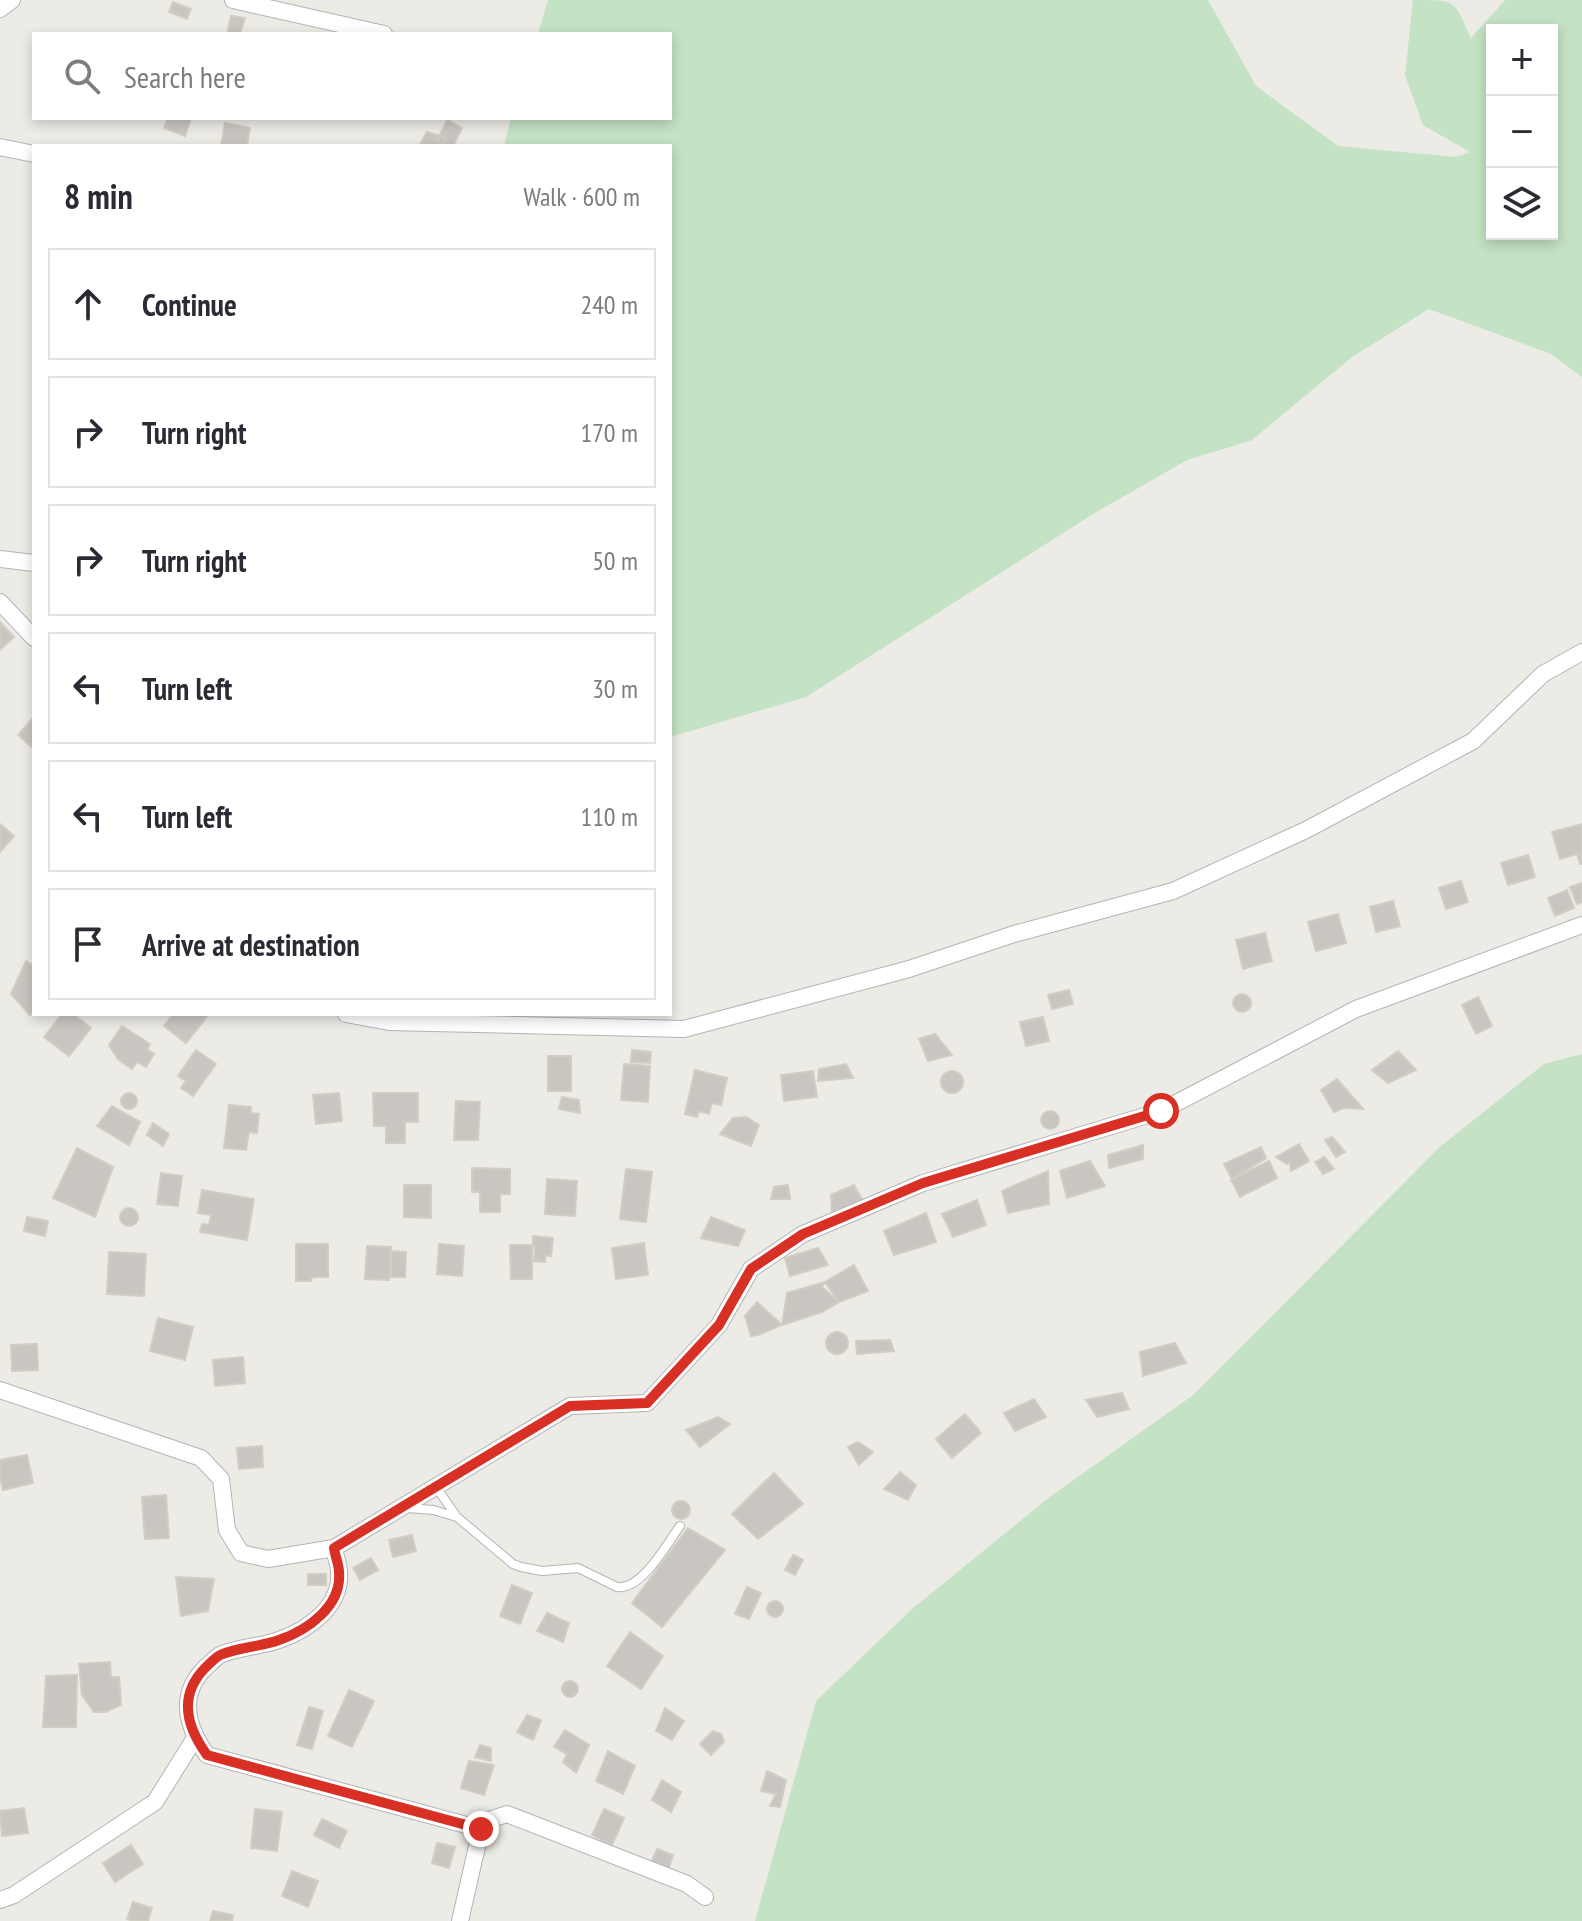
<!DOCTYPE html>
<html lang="en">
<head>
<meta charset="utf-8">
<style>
	:root { --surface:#fff; --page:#f2f2f3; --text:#2b2b33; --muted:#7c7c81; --line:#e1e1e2 }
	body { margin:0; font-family:"PT Sans Narrow",sans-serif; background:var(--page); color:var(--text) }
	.controls { position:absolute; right:24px; top:24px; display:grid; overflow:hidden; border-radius:0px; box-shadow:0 4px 12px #0003 }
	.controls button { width:72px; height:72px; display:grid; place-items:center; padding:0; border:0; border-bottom:2px solid var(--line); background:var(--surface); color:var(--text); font:40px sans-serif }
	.stop { position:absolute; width:24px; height:24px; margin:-18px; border:6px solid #d93025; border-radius:50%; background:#fff }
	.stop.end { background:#d93025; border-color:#fff; box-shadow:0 2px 8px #0008 }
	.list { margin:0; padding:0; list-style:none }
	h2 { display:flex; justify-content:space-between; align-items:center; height:104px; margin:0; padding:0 32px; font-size:34px }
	h2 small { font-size:26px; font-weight:400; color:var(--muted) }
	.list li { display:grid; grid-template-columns:52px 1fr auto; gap:24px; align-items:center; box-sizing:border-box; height:112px; margin:0 16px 16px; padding:0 16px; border:2px solid var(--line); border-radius:0px }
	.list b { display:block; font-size:30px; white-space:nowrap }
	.list em { font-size:26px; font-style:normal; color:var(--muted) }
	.icon { flex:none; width:44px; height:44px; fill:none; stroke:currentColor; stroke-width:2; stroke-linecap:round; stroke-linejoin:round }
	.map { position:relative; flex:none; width:1582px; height:1921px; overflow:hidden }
	.search { position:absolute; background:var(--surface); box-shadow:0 4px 12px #0003; left:32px; top:32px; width:640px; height:88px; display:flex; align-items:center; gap:20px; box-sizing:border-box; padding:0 28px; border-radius:0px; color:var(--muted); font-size:30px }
	.panel { position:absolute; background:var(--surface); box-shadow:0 4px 12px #0003; left:32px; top:144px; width:640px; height:872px; border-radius:0px }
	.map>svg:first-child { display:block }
	.green { fill:#c4e2c4; fill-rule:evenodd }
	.building { fill:#c9c6c1; stroke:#d1cdc3; stroke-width:2 }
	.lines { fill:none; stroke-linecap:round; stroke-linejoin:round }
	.service-casing { stroke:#b2b4b8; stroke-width:10 }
	.minor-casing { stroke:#b2b4b8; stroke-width:18 }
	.service { stroke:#fff; stroke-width:8 }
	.minor { stroke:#fff; stroke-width:16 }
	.route { stroke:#d93025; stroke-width:10 }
</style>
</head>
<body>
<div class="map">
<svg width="1582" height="1921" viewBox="0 0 1582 1921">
	<rect width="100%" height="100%" fill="#edebe5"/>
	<path class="green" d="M548 0H1208L1256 86 1338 146 1456 157 1470 152 1423 125 1405 75 1413 0C1459 0 1453 0 1471 38L1505 0H1582V377L1551 354 1429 309 1352 357 1252 440 1187 460 1093 514 806 697 670 737V146H504L511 118H670V34H538ZM1552 30V234H1492V30Z
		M1582 1054V1921H755L816 1701 912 1609 1051 1496 1192 1396 1441 1146 1544 1064Z"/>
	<path class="building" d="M173 2 191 9 187 19 169 12Z
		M231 16 245 18 240 34H227Z
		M168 118H191L185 136 164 128Z
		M447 120 462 128 453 146H447L437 141Z
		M225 123 250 128 247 146 221 145Z
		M427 132 446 138 443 146H419Z
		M0 622 14 637 0 650Z
		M34 717V749L18 735Z
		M0 824 14 836 0 852Z
		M1582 824V864H1580L1577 854 1560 859 1552 832Z
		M1528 855 1535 877 1508 885 1501 863Z
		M1461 881 1468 902 1446 909 1439 888Z
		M1582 883V902L1577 904 1570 887Z
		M1567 890 1574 908 1555 916 1548 898Z
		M1393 901 1400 926 1376 932 1370 907Z
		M1338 914 1346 943 1316 951 1308 922Z
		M1265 933 1272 961 1243 969 1236 940Z
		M26 961 34 966V1010L30 1015 11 994Z
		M1069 990 1073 1004 1052 1009 1048 995Z
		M1233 1003a9 9 0 1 1 18 0a9 9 0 1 1-18 0Z
		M1478 997 1492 1026 1476 1034 1462 1005Z
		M62 1014H73L91 1028 69 1056 44 1037Z
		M173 1014H209L186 1043 164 1026Z
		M1043 1017 1049 1041 1026 1046 1020 1022Z
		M122 1026 150 1044 147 1049 154 1054 146 1067 137 1062 132 1069 118 1059 109 1045Z
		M935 1034 952 1055 928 1061 919 1039Z
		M196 1050 216 1064 193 1096 181 1088 186 1081 178 1076Z
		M632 1050 651 1052 650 1063 631 1062Z
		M1398 1051 1416 1070 1388 1083 1372 1070Z
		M548 1056H571V1091H548Z
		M624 1064 650 1066 648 1102 621 1100Z
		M846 1064 853 1078 818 1081 819 1069Z
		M695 1070 727 1078 721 1105 712 1103 709 1114 699 1111 697 1117 685 1114Z
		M813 1071 817 1097 784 1101 781 1075Z
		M941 1082a11 11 0 1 1 22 0a11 11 0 1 1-22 0Z
		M1337 1079 1363 1109 1344 1108 1334 1112 1321 1090Z
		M339 1093 342 1121 316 1124 313 1095Z
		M373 1093H418V1122H405V1143H386V1126H374Z
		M121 1101a8 8 0 1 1 16 0a8 8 0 1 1-16 0Z
		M562 1097 579 1100 580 1113 559 1109Z
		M456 1101 480 1102 478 1140H454Z
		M229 1105 251 1107V1113L259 1114 257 1133 249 1132 246 1150 224 1148Z
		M112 1106 140 1122 129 1145 97 1126Z
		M1041 1120a9 9 0 1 1 18 0a9 9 0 1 1-18 0Z
		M746 1117 759 1125 751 1146 720 1134 733 1118Z
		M153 1123 169 1134 163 1146 147 1135Z
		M1332 1137 1345 1152 1336 1157 1325 1140Z
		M1299 1144 1309 1161 1291 1171 1290 1162 1287 1164 1276 1157Z
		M1143 1145V1159L1109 1168 1108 1155Z
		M1261 1147 1266 1158 1232 1179 1224 1164Z
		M77 1148 113 1167 95 1217 53 1198Z
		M1324 1157 1334 1169 1323 1174 1315 1162Z
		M1090 1161 1105 1186 1067 1198 1060 1171Z
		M1269 1161 1277 1178 1240 1197 1231 1180Z
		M472 1168 510 1169V1194H500V1212H480V1192H472Z
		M626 1169 652 1172 646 1222 620 1219Z
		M1048 1171 1049 1204 1008 1213 1002 1191Z
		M161 1173 182 1176 178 1206 157 1204Z
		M547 1179 577 1181 575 1216 545 1214Z
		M404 1185H431V1218L404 1217Z
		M788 1185 790 1199H771L774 1187Z
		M854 1185 864 1203 832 1211 831 1195Z
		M202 1190 254 1199 247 1240 200 1232 202 1224 209 1225 211 1215 198 1213Z
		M977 1200 986 1225 953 1237 942 1214Z
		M120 1217a9 9 0 1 1 18 0a9 9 0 1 1-18 0Z
		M926 1213 936 1242 894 1255 884 1231Z
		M27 1217 48 1221 45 1236 24 1231Z
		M711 1217 745 1230 738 1246 701 1238Z
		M533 1236 553 1238 551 1256 545 1255V1262L534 1261 535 1247 533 1246Z
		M644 1243 648 1275 616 1279 612 1248Z
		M296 1244H328V1277H315L311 1278V1281H296Z
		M439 1244 464 1246 462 1276 437 1274Z
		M510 1245H532V1279H511Z
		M367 1246 391 1247 389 1280 365 1279Z
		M818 1248 828 1265 790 1276 785 1258Z
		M391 1251 406 1252 405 1277H391Z
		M109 1252 146 1254 144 1296 107 1294Z
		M854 1265 868 1291 839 1302 825 1282Z
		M825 1282 822 1287 839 1302 822 1312 782 1325 787 1293Z
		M757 1302 782 1325 758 1335 751 1336 745 1316Z
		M158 1318 193 1327 185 1360 150 1351Z
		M826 1343a11 11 0 1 1 22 0a11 11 0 1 1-22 0Z
		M890 1340 894 1351 857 1354 856 1341Z
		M1175 1343 1186 1363 1143 1376 1140 1352Z
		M37 1344 38 1370 12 1371 11 1345Z
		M243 1357 245 1383 215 1386 213 1360Z
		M1122 1393 1129 1409 1097 1417 1086 1400Z
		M1034 1399 1046 1417 1015 1431 1004 1413Z
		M965 1414 981 1433 952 1458 936 1439Z
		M718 1417 730 1424 700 1447 686 1430Z
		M858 1442 873 1452 859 1465 848 1447Z
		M262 1446 263 1467 239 1469 237 1448Z
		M27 1455 33 1483 3 1490 0 1477V1460Z
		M900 1472 916 1485 908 1500 884 1489Z
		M774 1473 803 1504 758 1539 732 1514Z
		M166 1495 169 1538 145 1539 142 1497Z
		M672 1510a9 9 0 1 1 18 0a9 9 0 1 1-18 0Z
		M688 1528 725 1550 662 1627 632 1603Z
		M412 1535 416 1551 393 1557 389 1540Z
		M793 1555 803 1560 795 1575 785 1570Z
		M371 1558 378 1570 360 1580 353 1568Z
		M308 1574H326V1585H308Z
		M176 1577 214 1579 208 1611 181 1616Z
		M512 1585 532 1593 520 1624 500 1616Z
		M747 1587 761 1593 749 1619 735 1614Z
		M767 1609a8 8 0 1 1 16 0a8 8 0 1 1-16 0Z
		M547 1613 569 1623 563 1642 537 1631Z
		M630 1632 663 1656 641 1689 607 1666Z
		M110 1662 111 1677H119L121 1705 106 1712H94L82 1695 79 1664Z
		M77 1675 76 1727H43L46 1676Z
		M562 1689a8 8 0 1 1 16 0a8 8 0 1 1-16 0Z
		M349 1690 374 1701 352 1747 328 1736Z
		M309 1707 323 1711 312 1749 297 1745Z
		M665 1708 684 1721 672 1740 656 1731Z
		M527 1715 541 1720 533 1740 517 1732Z
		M565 1730 589 1745 576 1773 563 1762 567 1754 554 1747Z
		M713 1731 721 1734 724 1742 711 1755 700 1744Z
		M480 1745 491 1748V1761L475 1757Z
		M608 1751 635 1766 623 1794 596 1781Z
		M469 1761 494 1765 484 1795 461 1788Z
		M767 1771 786 1780 780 1807 770 1806 776 1794 761 1791Z
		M662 1780 681 1792 671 1812 652 1800Z
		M24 1808 28 1833 2 1836 0 1811Z
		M255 1809 282 1812 277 1851 251 1848Z
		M604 1809 624 1818 612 1845 592 1835Z
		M322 1819 347 1831 339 1848 314 1835Z
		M437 1843 455 1847 449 1868 432 1863Z
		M131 1845 143 1864 115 1882 103 1863Z
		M657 1849 673 1855 668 1870 651 1863Z
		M292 1871 318 1881 308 1907 282 1896Z
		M133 1902 152 1908 148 1921H134L127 1919Z
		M213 1911 233 1915 232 1921H210Z"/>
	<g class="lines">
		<g class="service-casing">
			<path id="service" d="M436 1487 457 1517 513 1564 521 1567 542 1571 578 1568 617 1587C642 1590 666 1545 680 1526
				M408 1508 433 1510 457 1517"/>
		</g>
		<g class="minor-casing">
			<path id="minor" d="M233 0 384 34
				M0 9 12 0
				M0 147 34 154
				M0 559 34 563
				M0 602 34 638
				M346 1014 389 1022 684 1029 909 969 1014 934 1173 891 1306 830 1473 741 1543 674 1582 652
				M0 1390 201 1458 221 1479 227 1530 241 1553 268 1559 334 1548 570 1406 647 1403 719 1325 751 1269 803 1234 923 1183 1161 1111 1356 1009 1582 925
				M334 1548C335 1556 339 1564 339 1572 342 1606 308 1630 279 1640 260 1647 238 1647 220 1655 215 1658 210 1664 206 1667 178 1694 186 1726 207 1755L481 1829
				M0 1900 14 1895 155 1802 195 1738
				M460 1921 481 1829 486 1821 507 1814 687 1884 705 1897"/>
		</g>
		<use href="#service" class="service"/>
		<use href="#minor" class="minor"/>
	</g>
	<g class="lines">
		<path class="route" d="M481 1829 207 1755C186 1726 178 1695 206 1667 210 1663 215 1658 220 1655 238 1647 260 1647 279 1640 308 1630 342 1606 339 1572 339 1564 335 1556 334 1548L570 1406 647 1403 719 1325 751 1269 803 1234 923 1183 1161 1111"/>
	</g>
</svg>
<div class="controls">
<button>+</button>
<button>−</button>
<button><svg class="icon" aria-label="layers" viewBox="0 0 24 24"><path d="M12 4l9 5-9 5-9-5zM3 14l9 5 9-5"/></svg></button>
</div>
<div class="stop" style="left:1161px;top:1111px"></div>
<div class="stop end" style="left:481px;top:1829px"></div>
<div class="search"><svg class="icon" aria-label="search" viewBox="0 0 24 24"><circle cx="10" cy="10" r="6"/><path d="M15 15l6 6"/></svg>Search here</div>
<section class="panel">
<h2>8 min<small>Walk · 600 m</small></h2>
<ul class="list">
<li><svg class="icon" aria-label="ahead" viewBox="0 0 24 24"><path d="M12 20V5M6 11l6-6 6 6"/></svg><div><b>Continue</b></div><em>240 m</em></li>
<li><svg class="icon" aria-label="right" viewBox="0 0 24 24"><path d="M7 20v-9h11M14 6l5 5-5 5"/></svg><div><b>Turn right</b></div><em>170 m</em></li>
<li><svg class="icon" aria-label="right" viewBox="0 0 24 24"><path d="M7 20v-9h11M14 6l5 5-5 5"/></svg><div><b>Turn right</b></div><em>50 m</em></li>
<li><svg class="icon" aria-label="left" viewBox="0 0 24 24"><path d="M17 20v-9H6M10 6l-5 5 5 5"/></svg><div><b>Turn left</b></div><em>30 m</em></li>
<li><svg class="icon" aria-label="left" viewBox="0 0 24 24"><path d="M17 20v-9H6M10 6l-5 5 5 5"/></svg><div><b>Turn left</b></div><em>110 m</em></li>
<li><svg class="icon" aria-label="arrive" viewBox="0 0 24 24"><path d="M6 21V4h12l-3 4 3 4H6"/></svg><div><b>Arrive at destination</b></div></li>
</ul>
</section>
</div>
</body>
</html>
